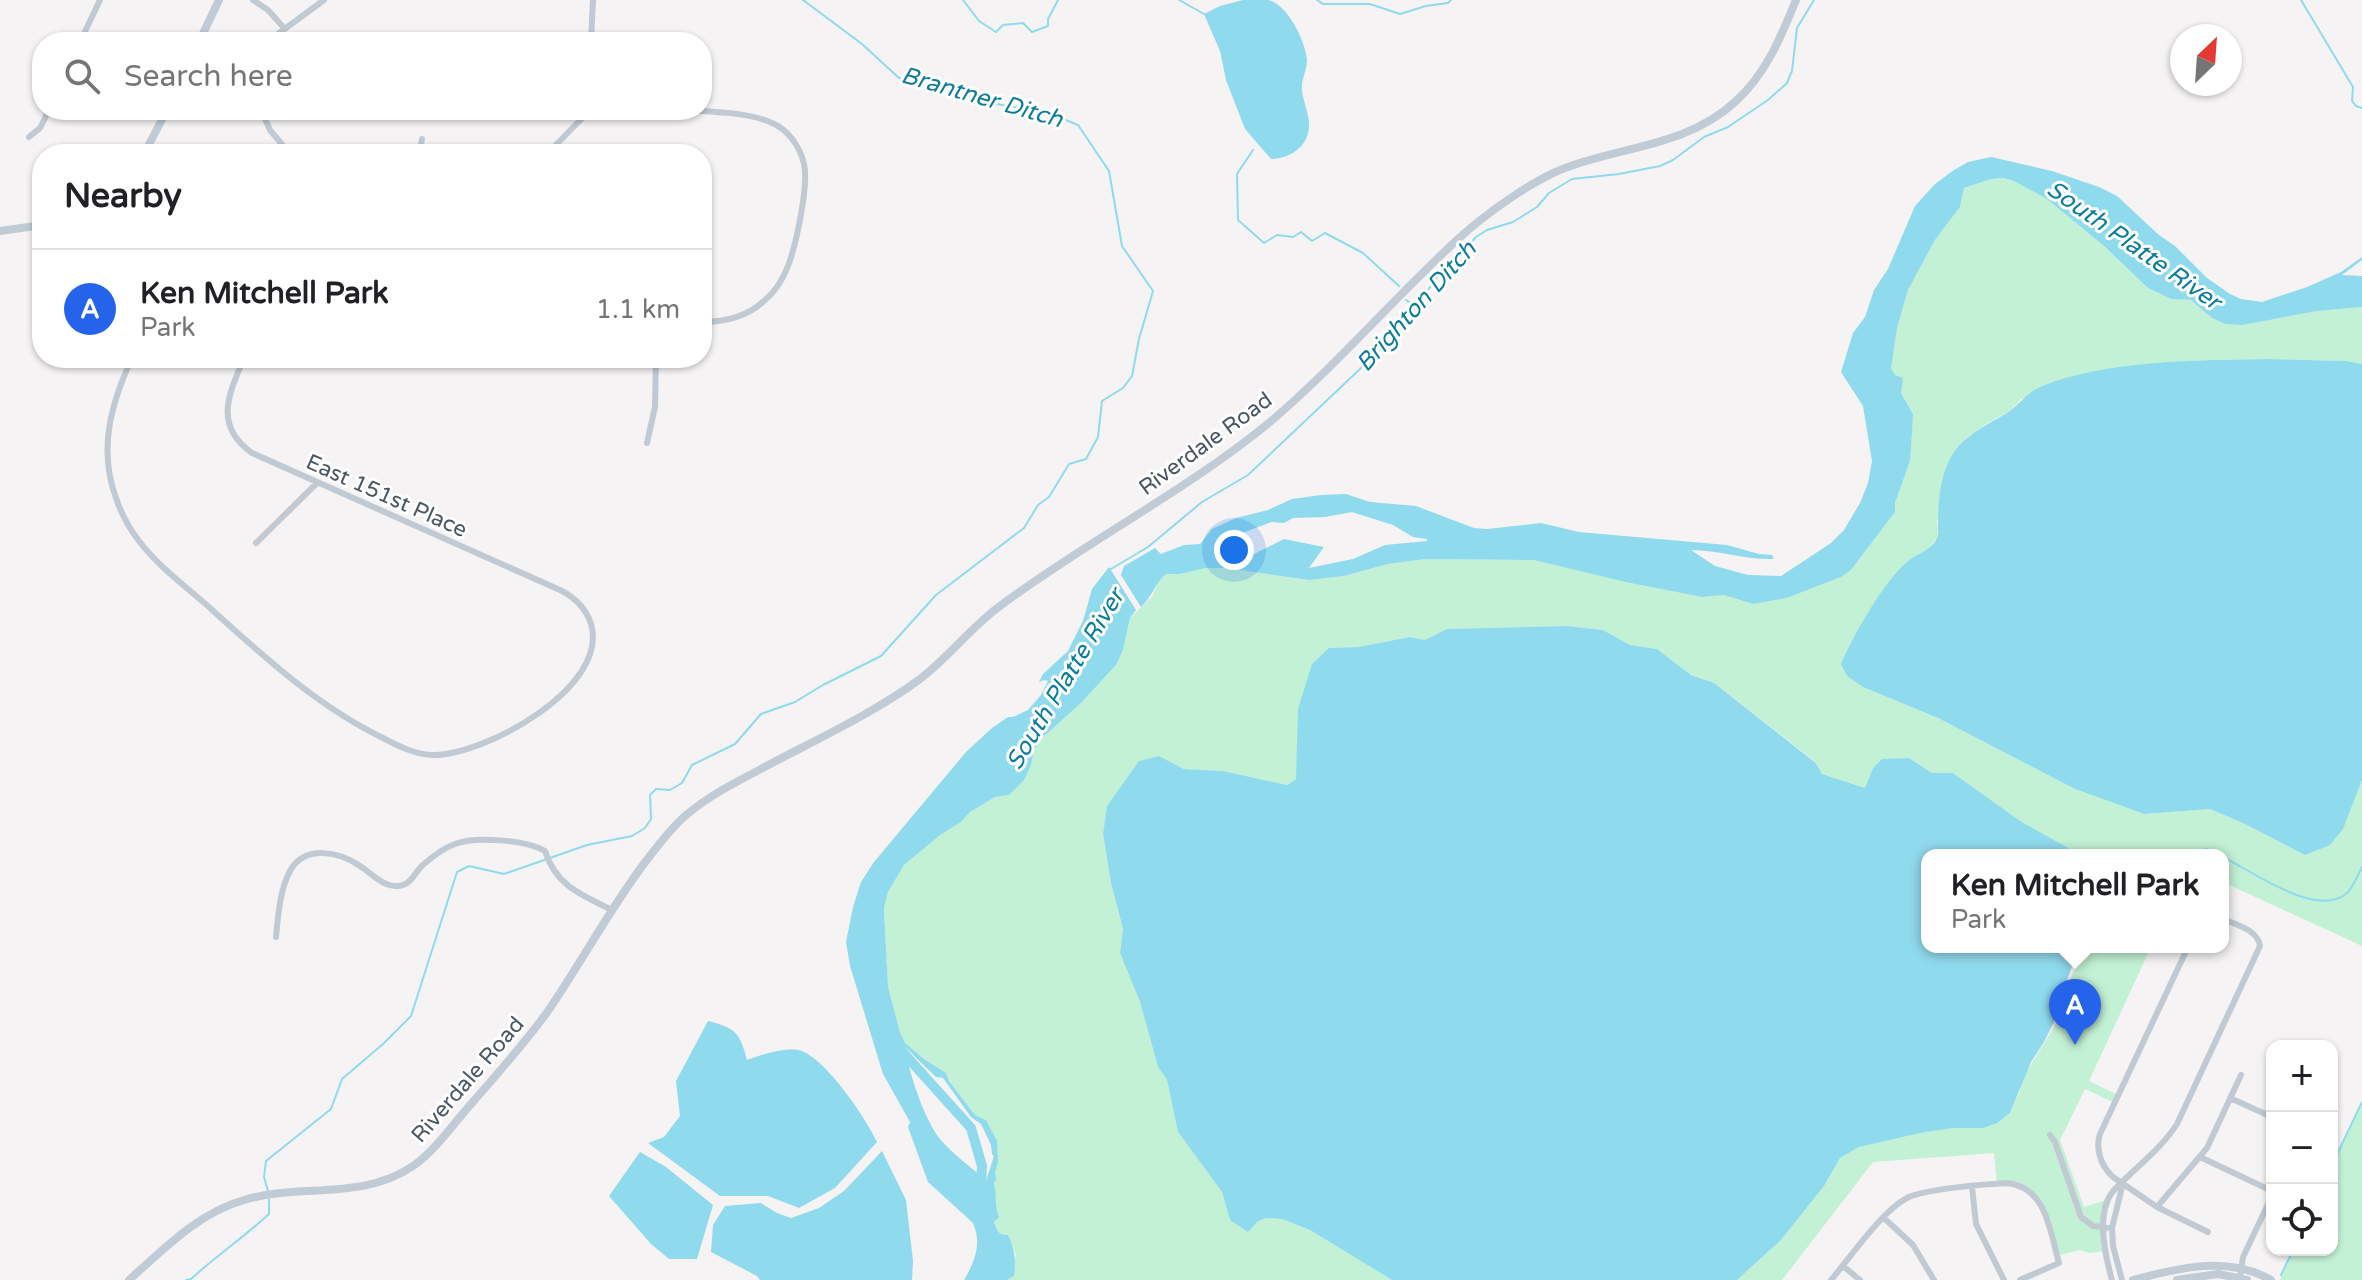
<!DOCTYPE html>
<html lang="en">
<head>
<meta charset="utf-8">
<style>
	:root { --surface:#fff; --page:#f6f6f6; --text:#202124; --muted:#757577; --line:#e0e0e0; --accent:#2563eb }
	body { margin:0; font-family:"Varela Round",sans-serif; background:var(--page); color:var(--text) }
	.controls { position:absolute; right:24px; bottom:24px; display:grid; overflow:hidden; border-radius:16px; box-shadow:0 2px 6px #0004 }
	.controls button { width:72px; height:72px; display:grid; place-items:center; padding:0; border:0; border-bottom:2px solid var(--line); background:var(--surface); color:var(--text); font:40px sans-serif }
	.compass { position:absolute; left:2170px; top:24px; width:72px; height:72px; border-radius:50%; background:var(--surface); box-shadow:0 2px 6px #0004; rotate:25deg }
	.you { position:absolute; left:1234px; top:550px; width:28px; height:28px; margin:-20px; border:6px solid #fff; border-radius:50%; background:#1a73e8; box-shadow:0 0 0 12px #1a73e833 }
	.badge { display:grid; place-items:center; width:52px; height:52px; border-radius:50%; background:var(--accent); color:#fff; font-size:26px; font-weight:700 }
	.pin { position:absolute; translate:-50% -66px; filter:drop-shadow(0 2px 4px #0008) }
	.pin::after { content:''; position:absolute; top:42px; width:28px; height:24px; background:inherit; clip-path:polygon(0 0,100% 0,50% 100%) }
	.popup { position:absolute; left:1921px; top:849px; width:308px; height:104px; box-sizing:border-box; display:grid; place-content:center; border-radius:16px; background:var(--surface); filter:drop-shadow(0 2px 6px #0005); font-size:26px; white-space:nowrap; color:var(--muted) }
	.popup b { font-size:30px; color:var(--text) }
	.popup::after { content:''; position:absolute; left:50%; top:100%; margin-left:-16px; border:16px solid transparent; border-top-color:var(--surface) }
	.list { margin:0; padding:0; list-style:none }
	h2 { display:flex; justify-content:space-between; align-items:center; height:104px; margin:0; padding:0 32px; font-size:34px }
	h2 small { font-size:26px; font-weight:400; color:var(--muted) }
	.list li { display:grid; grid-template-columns:52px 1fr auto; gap:24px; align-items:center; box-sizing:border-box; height:120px; padding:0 32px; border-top:2px solid var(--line) }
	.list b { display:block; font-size:30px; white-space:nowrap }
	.list p { margin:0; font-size:26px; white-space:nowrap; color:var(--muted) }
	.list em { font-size:26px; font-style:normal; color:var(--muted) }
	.icon { flex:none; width:44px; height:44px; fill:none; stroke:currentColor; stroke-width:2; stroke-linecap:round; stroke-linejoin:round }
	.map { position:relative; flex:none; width:2362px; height:1280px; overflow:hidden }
	.search { position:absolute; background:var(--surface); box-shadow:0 2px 6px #0004; left:32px; top:32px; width:680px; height:88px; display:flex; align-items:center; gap:20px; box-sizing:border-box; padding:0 28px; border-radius:32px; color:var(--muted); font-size:30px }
	.panel { position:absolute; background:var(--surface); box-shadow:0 2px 6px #0004; left:32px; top:144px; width:680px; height:224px; border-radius:32px }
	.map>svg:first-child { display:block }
	.green { fill:#c3f1d5 }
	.water { fill:#90daee; fill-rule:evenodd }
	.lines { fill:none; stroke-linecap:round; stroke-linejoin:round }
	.stream { stroke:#90daee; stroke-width:2 }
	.river { stroke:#90daee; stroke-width:10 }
	.street { stroke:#c1cad2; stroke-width:6 }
	.secondary { stroke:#c1cbd6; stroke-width:8 }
	.labels { text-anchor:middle; stroke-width:6; stroke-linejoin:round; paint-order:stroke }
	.street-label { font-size:22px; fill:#4a5661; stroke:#fff }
	.water-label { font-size:24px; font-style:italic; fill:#0c7c9b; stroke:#fff }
</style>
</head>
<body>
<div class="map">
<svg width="2362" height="1280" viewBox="0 0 2362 1280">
	<rect width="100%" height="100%" fill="#f5f3f3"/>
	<path class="green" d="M2004 178 2014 181 2047 199 2104 246 2148 288 2171 299 2191 300 2194 303 2243 325 2317 311 2362 307V364L2347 361 2269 359 2203 360 2143 365 2072 377 2021 399 2010 411 1986 424 1965 439 1937 521 1938 536 1927 550 1863 687 1938 718 2075 789 2144 814 2210 809 2245 824 2305 855 2353 801 2362 780V946L2223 882V855H2081L2019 821 1953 773H1932L1909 758 1873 768 1865 788 1822 774 1816 762 1714 683 1691 675 1657 649 1630 645 1603 630 1567 626 1447 629 1425 640 1410 637 1358 647 1329 648 1298 709 1297 778 1287 785 1223 771 1184 769 1159 756 1107 806 1103 835 1111 883 1123 929 1120 953 1140 1002 1158 1067 1167 1080 1178 1132 1222 1192 1230 1220 1257 1222 1266 1218 1282 1219 1310 1230 1392 1280H1007L1016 1255 1008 1235C999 1236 997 1229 993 1222L998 1217 994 1205 995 1139 986 1120 975 1115 949 1081 946 1073 924 1059 905 1043 900 1032 888 987 884 908 888 892 904 865 923 848 940 835 961 822 970 812 984 803 995 797 1009 795 1031 765 1034 750 1040 740 1082 702 1116 665 1123 650 1130 618 1152 597 1159 580 1165 574H1180L1206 568H1225L1309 580 1344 576 1388 564 1426 559 1534 560 1625 582 1702 597 1724 595 1753 604 1787 598 1841 577 1851 570 1895 512V503L1910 461 1913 414 1901 393V385L1891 369 1897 328 1908 290 1935 240 1960 207 1964 188 1991 179Z
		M2083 947H2151L2089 1081 2118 1095 2115 1103 2085 1089 2060 1140 2084 1207 2109 1199 2106 1208 2104 1251 2090 1253 2079 1250 2057 1256 2043 1209 2028 1190 1997 1184 1994 1153 1873 1162 1782 1280H1737L1781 1240 1824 1186 1840 1158 1859 1147 1925 1132 1954 1128H1983L2010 1113 2020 1091 2024 1076 2057 1022 2060 1007Z
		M2362 1102V1280H2280L2294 1250H2332V1167Z"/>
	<path class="water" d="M1243 0C1251 0 1261 0 1268 0 1288 5 1305 40 1307 60 1307 70 1301 80 1302 90 1303 102 1310 115 1309 127 1308 147 1289 159 1271 159L1245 129 1226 80 1220 51 1204 14 1220 6Z
		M1991 157 2052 171 2099 187 2117 196 2159 235 2175 246 2207 278 2230 294 2241 299 2262 302 2307 287 2341 272 2362 257V260L2342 275 2362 276V307L2317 311 2243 325 2226 324 2212 318 2191 300 2171 299 2148 288 2104 246 2047 199 2014 181 2004 178 1991 179 1964 188 1960 207 1935 240 1908 290 1897 328 1891 369 1895 375 1903 378 1901 393 1913 414 1912 433 1910 461 1895 503V512L1851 570 1841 577 1787 598 1753 604 1724 595 1702 597 1625 582 1534 560 1426 559 1388 564 1344 576 1309 580 1225 568H1206L1180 574H1166C1155 583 1152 597 1141 607L1121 575 1124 566 1155 548 1161 554 1184 545 1200 544 1212 529 1236 518 1268 510 1292 499 1321 495 1346 494 1370 502 1416 506 1474 528 1487 529 1541 523 1579 532 1727 545 1759 554 1772 555 1774 559C1746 560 1718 550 1691 550L1715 566 1748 575 1781 576 1831 543 1844 530 1860 503 1868 483 1872 461 1863 406 1841 372 1853 333 1865 317 1874 290 1888 269 1915 206 1935 184 1954 170 1968 162ZM1352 512 1393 525 1413 537 1427 539V541L1385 545 1353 559 1309 568 1324 547 1284 539 1248 557 1239 553 1249 536 1241 538 1242 533 1272 522 1284 523 1293 518 1325 517Z
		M2269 359 2347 361 2362 364V780L2343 829 2330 845 2305 855 2245 824 2210 809 2144 814 2075 789 1938 718 1863 687 1847 676 1841 664C1853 636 1884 581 1907 562 1917 553 1934 550 1938 535 1939 531 1937 527 1938 523 1938 504 1940 480 1948 463 1959 437 1984 427 2007 413 2019 405 2027 393 2040 387 2104 360 2200 360 2269 359Z
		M1109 567 1136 610 1130 618 1123 650 1116 665 1082 702 1040 740 1034 750 1031 765 1024 780 1009 795 995 797 970 812 961 822 940 835 904 865 888 892 884 908 888 987 900 1032 905 1043 924 1059 946 1073 949 1081 975 1115 986 1120 997 1141 998 1161 995 1173 996 1179 994 1183C997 1195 994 1205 999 1217L994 1222C996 1229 999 1236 1008 1235 1015 1250 1016 1260 1014 1276L1007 1280H964C975 1262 982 1243 973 1223L928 1182 908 1127 910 1122 883 1074 850 966 846 942 853 907 861 882 874 862 966 752 992 728 1008 717H1013L1028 710 1041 695 1048 681 1044 680 1039 682 1043 674 1068 651 1083 621 1092 589ZM905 1047 936 1077 943 1078 971 1117 981 1124 991 1145 992 1154 994 1156 986 1181C972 1167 953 1155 940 1139 924 1119 909 1073 905 1047Z
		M1567 626 1603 630 1630 645 1657 649 1691 675 1714 683 1816 763 1822 774 1865 788 1873 768 1882 759 1909 758 1932 773H1953L2020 821 2081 855H1927V947H2079L2055 1013 2054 1022 2044 1042 2031 1062 2010 1113 1997 1123 1983 1128H1954L1925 1132 1859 1147 1840 1158 1824 1186 1781 1240 1737 1280H1392L1310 1230 1282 1219 1266 1218 1257 1222 1248 1232 1230 1220 1222 1192 1178 1132 1167 1080 1158 1067 1140 1002 1120 953 1123 929 1111 883 1103 834 1107 806 1139 761 1159 756 1184 769 1223 771 1287 785 1296 779 1298 709 1312 664 1329 648 1358 647 1410 637 1425 640 1447 629Z
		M708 1021C736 1028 740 1033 747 1060 760 1055 788 1046 802 1051 828 1062 865 1117 877 1142L835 1188 799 1208 768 1196H720L648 1143 664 1137 680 1116 676 1081Z
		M882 1151 906 1200 913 1261 912 1280H760L757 1276 711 1252 713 1225 725 1206 761 1203 777 1213 791 1218 819 1208 844 1191Z
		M640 1152 666 1167 713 1205 697 1259H669L651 1244 609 1196Z"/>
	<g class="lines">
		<path class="stream" d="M963 0 979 21 996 32 1003 25 1023 23 1032 32 1048 26V19L1058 0
			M1179 0 1204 14
			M1317 0 1323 4H1370L1400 14 1426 6 1448 3 1451 0
			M2301 0 2353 87 2352 101 2356 106 2362 108
			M1253 150 1237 174 1238 220 1264 243 1277 235 1293 237 1301 232 1312 241 1325 233 1363 253 1399 286
			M1406 300 1416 306
			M1111 569 1148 547 1202 502 1248 475 1396 335 1438 276 1458 257 1476 237 1487 230 1513 222 1537 207 1549 193 1572 179 1619 174 1660 166 1673 160 1704 137 1728 127 1768 100 1787 83 1792 71 1797 28 1814 0
			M2184 854 2207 849 2220 855
			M2223 857C2252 871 2315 918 2346 894 2352 889 2358 875 2362 867
			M2332 1165 2362 1102
			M268 1191 264 1177 266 1161 331 1109 342 1079 383 1044 411 1016 457 872 469 866 504 874 587 845 632 836 645 828 651 819 650 795 656 789 670 790 682 783 692 765 735 744 761 714 795 702 823 685 881 656 936 595 1024 528 1038 505 1049 497 1069 464 1086 459 1098 437 1102 401 1123 388 1132 376 1139 339 1153 291 1122 246 1109 171 1078 125 1046 112 990 103 933 85 899 78 862 44 803 0
			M2281 1275 2293 1250
			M186 1280 191 1279C216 1256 244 1237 269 1214V1198"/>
		<path class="river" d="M899 1048 971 1128 982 1166 981 1187"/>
		<path class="street" d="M253 0 268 10 284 28
			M80 42 100 0
			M267 42 324 0
			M591 42 593 0
			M261 110 270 130 290 154
			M679 110C709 112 757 111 781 128 792 136 801 150 804 164 809 185 796 245 788 266 783 279 775 292 764 301 747 317 725 322 702 322
			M29 137 40 128 49 110
			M550 151 590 110
			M419 154 422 139
			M132 358C111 403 98 450 116 498 121 513 129 528 139 541 158 566 185 586 209 607 263 656 317 706 383 738 398 746 416 755 434 755 485 755 610 687 591 624 586 608 574 597 560 590L252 453C213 425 229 394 244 358
			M488 358 518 363 554 358
			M647 443 655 407 656 358
			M256 543 317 483
			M276 937C278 916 280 889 290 871 305 844 340 852 360 866 374 875 385 890 403 885 413 882 416 870 424 864 433 856 444 848 455 844 476 836 526 840 545 851 556 886 582 895 612 910
			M2188 947 2100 1134C2095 1149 2101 1166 2113 1177L2157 1207 2208 1232
			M2230 1098 2272 1117
			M2050 1135 2055 1142 2081 1217 2093 1226 2112 1228
			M2200 1157 2272 1191
			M1972 1187 1976 1224 2004 1280
			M2157 1207 2207 1148 2241 1075
			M1884 1218 1913 1245 1934 1280
			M1843 1266 1860 1280
			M2240 1277 2243 1257 2272 1196
			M1831 1280C1850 1258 1883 1209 1909 1197 1927 1189 1986 1184 2008 1183 2047 1188 2050 1232 2059 1263L2020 1280
			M2112 1280C2105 1255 2094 1209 2116 1188 2136 1167 2161 1149 2177 1124L2260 946C2258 930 2237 925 2223 919
			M2122 1280 2113 1246 2112 1228 2123 1183"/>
		<path class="secondary" d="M199 42 219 0
			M144 154 167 110
			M0 231 42 225
			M129 1280C164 1249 198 1213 244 1200 300 1183 362 1201 413 1166 436 1150 453 1124 472 1103 498 1073 525 1043 548 1011 581 963 608 912 643 865 656 848 669 830 685 816 707 797 734 783 759 770 811 742 873 714 920 679 949 657 971 627 1000 606 1087 541 1186 491 1270 422 1336 366 1393 299 1457 240 1484 215 1531 181 1565 168 1623 146 1687 146 1735 102 1766 74 1781 37 1796 0
			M2133 1280C2178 1268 2228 1255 2271 1280
			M2177 1280 2218 1274 2247 1280"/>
	</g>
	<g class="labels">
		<g class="street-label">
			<text transform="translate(1205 443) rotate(-36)" y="8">Riverdale Road</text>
			<text transform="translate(387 495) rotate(24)" y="8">East 151st Place</text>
			<text transform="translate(467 1079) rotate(-49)" y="8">Riverdale Road</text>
		</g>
		<g class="water-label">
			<text transform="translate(982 97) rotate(16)" y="8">Brantner Ditch</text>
			<text transform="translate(2134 245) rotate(35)" y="8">South Platte River</text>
			<text transform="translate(1416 306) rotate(-48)" y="8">Brighton Ditch</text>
			<text transform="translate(1065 679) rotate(-59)" y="8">South Platte River</text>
		</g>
	</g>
</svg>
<div class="controls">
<button>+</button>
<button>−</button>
<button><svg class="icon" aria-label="locate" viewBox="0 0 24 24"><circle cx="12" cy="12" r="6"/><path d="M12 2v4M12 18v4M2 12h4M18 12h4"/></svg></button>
</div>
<svg class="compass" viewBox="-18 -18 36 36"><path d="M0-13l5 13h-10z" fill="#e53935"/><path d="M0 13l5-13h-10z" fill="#757577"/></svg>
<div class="you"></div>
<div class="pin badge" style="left:2075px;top:1045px">A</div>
<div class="popup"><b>Ken Mitchell Park</b>Park</div>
<div class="search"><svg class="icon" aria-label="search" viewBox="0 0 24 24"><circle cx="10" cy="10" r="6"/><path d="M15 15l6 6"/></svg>Search here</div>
<section class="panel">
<h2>Nearby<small></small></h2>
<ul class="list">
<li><span class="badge">A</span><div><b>Ken Mitchell Park</b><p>Park</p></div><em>1.1 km</em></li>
</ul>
</section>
</div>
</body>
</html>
